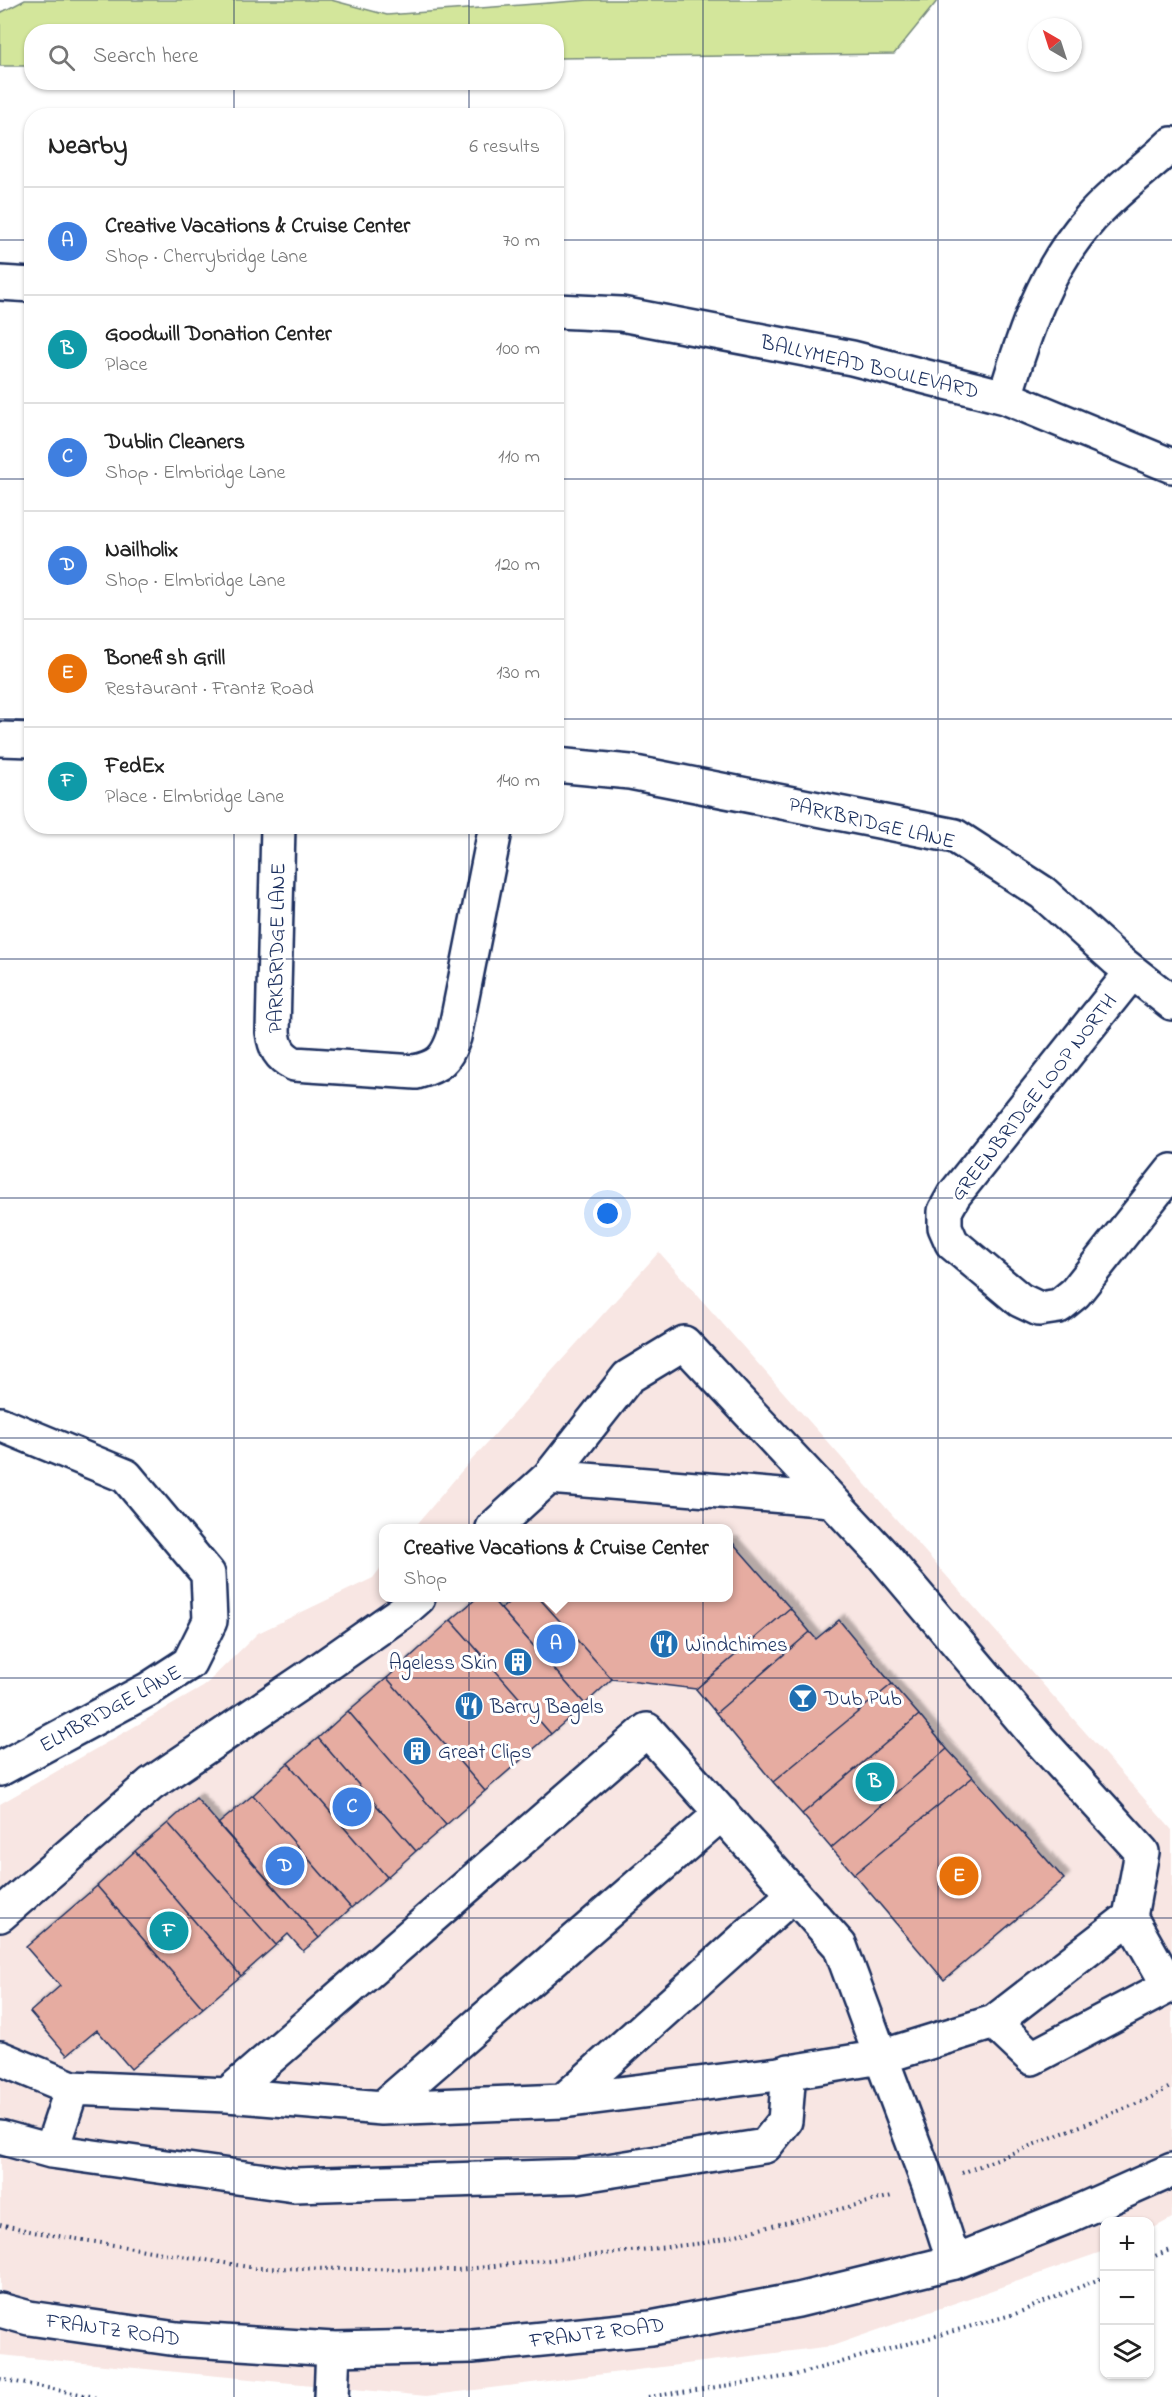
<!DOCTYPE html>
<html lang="en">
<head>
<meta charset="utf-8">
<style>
	:root { --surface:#fff; --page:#f2f2f2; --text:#222; --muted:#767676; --line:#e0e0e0; --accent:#111827 }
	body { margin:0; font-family:"Indie Flower",sans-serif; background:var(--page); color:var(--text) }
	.controls { position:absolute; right:18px; bottom:18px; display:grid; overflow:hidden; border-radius:12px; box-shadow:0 2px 4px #0004 }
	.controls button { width:54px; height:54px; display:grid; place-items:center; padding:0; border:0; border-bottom:2px solid var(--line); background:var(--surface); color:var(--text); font:30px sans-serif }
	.compass { position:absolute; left:1028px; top:18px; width:54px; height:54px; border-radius:50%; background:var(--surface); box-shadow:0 2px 4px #0004; rotate:321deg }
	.you { position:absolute; left:608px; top:1214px; width:21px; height:21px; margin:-15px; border:4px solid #fff; border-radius:50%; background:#1a73e8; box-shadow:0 0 0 9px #1a73e833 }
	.badge { display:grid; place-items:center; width:39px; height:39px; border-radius:50%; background:var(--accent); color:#fff; font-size:20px; font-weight:700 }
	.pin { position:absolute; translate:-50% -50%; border:3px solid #fff; box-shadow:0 2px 6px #0006 }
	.popup { position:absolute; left:379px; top:1524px; width:354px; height:78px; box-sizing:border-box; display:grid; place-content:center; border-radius:12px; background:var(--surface); filter:drop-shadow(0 2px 4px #0005); font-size:20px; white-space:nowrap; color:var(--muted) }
	.popup b { font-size:22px; color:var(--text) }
	.popup::after { content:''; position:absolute; left:50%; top:100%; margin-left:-12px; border:12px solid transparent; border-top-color:var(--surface) }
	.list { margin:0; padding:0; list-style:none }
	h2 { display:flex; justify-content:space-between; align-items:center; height:78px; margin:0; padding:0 24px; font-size:26px }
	h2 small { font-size:20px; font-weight:400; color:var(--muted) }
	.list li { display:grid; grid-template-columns:39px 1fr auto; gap:18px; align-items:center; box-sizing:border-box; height:108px; padding:0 24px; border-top:2px solid var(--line) }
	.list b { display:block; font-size:22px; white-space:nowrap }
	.list p { margin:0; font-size:20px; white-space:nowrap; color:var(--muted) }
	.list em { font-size:20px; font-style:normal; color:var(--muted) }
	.icon { flex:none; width:33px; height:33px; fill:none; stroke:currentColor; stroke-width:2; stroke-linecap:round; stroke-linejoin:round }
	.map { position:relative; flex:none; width:1172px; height:2397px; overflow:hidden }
	.search { position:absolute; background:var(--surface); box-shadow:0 2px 4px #0004; left:24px; top:24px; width:540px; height:66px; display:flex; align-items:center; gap:15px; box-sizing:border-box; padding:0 21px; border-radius:24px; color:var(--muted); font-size:22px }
	.panel { position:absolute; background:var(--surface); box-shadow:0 2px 4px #0004; left:24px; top:108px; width:540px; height:726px; border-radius:24px }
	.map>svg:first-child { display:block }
	.built { fill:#f8e6e3 }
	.green { fill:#d3e69b; stroke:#778a7c; stroke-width:1.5 }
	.building { fill:#e6aca1; stroke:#1b2f5e; stroke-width:1.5; filter:url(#shadow) }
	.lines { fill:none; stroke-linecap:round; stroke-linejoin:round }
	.minor-casing { stroke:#1b2f5e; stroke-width:38 }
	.major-casing { stroke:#1b2f5e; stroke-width:38 }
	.path { stroke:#1b2f5e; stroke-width:4; stroke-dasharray:1.5 4.5; stroke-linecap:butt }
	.minor { stroke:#fff; stroke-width:33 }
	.major { stroke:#fff; stroke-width:33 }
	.grid { fill:none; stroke:#1b2f5e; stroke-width:1.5; stroke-opacity:0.55 }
	.labels { text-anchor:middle; stroke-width:6; stroke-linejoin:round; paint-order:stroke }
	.street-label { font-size:21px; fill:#1b2f5e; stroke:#fff }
	.poi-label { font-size:21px; fill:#1b2f5e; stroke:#fff; text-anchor:start }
</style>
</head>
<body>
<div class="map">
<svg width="1172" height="2397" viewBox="0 0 1172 2397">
	<defs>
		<filter id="shadow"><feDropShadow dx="5.5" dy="-5.5" stdDeviation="1.5" flood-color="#0004"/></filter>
	</defs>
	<rect width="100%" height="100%" fill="#fff"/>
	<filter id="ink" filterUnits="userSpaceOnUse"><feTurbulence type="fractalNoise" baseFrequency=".0167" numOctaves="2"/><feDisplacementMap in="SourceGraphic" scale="12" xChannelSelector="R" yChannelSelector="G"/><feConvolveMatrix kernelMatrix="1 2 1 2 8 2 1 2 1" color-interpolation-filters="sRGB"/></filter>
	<g filter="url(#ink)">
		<path class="built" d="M659 1252 1172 1830V2218L1150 2230V2222H1104V2251L832 2346 426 2396 0 2355V1804L203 1687 258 1633 373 1578 383 1565 384 1598H728V1528H414L460 1473Z"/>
		<path class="green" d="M25 0H331L387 15 589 0H938L894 54 557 58 556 32H32L31 66H0V13Z"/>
		<path class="building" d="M728 1543H733L790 1608 696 1689 612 1679 539 1598H728Z
			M477 1598H491L585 1704 551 1734 451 1620Z
			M514 1598H539L612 1679 585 1704 501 1609Z
			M790 1608 810 1632 716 1713 696 1689Z
			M451 1620 551 1734 485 1791 387 1678Z
			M839 1620 892 1684 773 1782 716 1713 810 1632 816 1639Z
			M387 1678 485 1791 446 1825 348 1711Z
			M892 1684 919 1715 802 1814 773 1782Z
			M348 1711 446 1825 416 1851 318 1738Z
			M919 1715 947 1749 831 1848 802 1814Z
			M318 1738 416 1851 387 1877 288 1763Z
			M947 1749 973 1777 854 1874 831 1848Z
			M288 1763 387 1877 351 1908 253 1795Z
			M973 1777 1064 1879 944 1980 854 1874Z
			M253 1795 351 1908 319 1938 218 1824Z
			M196 1798 319 1938 303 1951 288 1934 276 1945 168 1823Z
			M168 1823 276 1945 241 1976 135 1851Z
			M135 1851 241 1976 203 2008 97 1886Z
			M97 1886 203 2008 131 2069 97 2030 67 2055 30 2012 60 1986 26 1947Z"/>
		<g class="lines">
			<g class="minor-casing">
				<path id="minor" d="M0 283 32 285
					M556 311 621 314 852 358 1005 397 1172 466
					M1005 397C1024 334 1045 269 1090 219 1114 191 1146 169 1172 144
					M0 739 32 740
					M556 765 630 772 955 836 1043 893 1116 959 1172 1003
					M278 826 273 1032C275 1048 279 1056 294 1064L416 1072C439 1066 446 1060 454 1037L496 826
					M1132 972 954 1195 945 1211V1227L952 1243 1020 1300 1039 1309 1059 1306 1075 1293 1172 1171
					M0 1424 126 1476 208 1574 210 1621 189 1663 149 1689 0 1769
					M549 1477 831 1500
					M0 1915 151 1784 315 1673 402 1612 418 1598
					M994 2022 1032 2058 1169 1986 1130 1917
					M0 2058 72 2088 227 2095 382 2108 563 2101 778 2074 881 2057 929 2185 954 2262
					M72 2088 51 2151 294 2185 576 2176 765 2146 785 2121 789 2071
					M227 2095 647 1730 840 1946 881 2057 994 2022 1130 1917 1142 1852 1038 1738 882 1554 684 1343 628 1377 549 1477 493 1528
					M563 2101 794 1894
					M382 2108 722 1813
					M0 2137 51 2151
					M331 2397 333 2349"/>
			</g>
			<g class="major-casing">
				<path id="major" d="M0 2310 29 2318 177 2339 333 2349 472 2346 651 2328 798 2300 954 2262 1064 2218 1172 2170"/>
			</g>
			<path class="path" d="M962 2173 1146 2100 1172 2086
				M0 2224 34 2232 255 2268 458 2270 704 2243 892 2196
				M1150 2258 1172 2249
				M0 2379 95 2397
				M648 2397 791 2376 1015 2314 1104 2277"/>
			<use href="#minor" class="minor"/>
			<use href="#major" class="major"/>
		</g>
	</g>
	<path class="grid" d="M234 0V32M469 0V32M703 0V2397M938 0V2397M234 82V116M469 82V116M0 240H32M556 240H1172M0 479H32M556 479H1172M0 719H32M556 719H1172M234 826V2397M469 826V2397M0 959H1172M0 1198H1172M0 1438H1172M0 1678H1172M0 1918H1172M0 2157H1172"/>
	<defs>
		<g id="restaurant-disc" transform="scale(1.5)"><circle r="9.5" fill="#1f6fb2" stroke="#fff"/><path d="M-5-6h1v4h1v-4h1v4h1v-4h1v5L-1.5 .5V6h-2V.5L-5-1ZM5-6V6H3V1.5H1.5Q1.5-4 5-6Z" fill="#fff"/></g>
		<g id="building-disc" transform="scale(1.5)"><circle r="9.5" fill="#1f6fb2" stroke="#fff"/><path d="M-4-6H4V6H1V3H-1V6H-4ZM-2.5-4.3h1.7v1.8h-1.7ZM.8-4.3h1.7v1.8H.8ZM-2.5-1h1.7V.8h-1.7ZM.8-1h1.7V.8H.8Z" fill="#fff"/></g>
		<g id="bar-disc" transform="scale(1.5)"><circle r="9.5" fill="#1f6fb2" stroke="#fff"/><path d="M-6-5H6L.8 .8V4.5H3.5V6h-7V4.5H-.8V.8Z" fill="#fff"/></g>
	</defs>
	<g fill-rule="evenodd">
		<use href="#restaurant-disc" x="664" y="1644"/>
		<use href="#building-disc" x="518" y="1662"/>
		<use href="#bar-disc" x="803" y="1698"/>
		<use href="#restaurant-disc" x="469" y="1706"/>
		<use href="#building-disc" x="417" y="1751"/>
	</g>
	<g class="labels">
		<g class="street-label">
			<text transform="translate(870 366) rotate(13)" y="7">BALLYMEAD BOULEVARD</text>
			<text transform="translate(872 822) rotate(13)" y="7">PARKBRIDGE LANE</text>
			<text transform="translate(276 948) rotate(-89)" y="7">PARKBRIDGE LANE</text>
			<text transform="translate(1033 1097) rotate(-52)" y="7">GREENBRIDGE LOOP NORTH</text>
			<text transform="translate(110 1708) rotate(-29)" y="7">ELMBRIDGE LANE</text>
			<text transform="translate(113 2329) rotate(8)" y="7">FRANTZ ROAD</text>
			<text transform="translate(597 2332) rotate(-7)" y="7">FRANTZ ROAD</text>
		</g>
		<g class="poi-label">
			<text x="685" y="1651">Windchimes</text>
			<text x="497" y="1669" text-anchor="end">Ageless Skin</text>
			<text x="824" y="1705">Dub Pub</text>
			<text x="490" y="1713">Barry Bagels</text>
			<text x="438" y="1758">Great Clips</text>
		</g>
	</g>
</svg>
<div class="controls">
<button>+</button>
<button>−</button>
<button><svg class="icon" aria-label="layers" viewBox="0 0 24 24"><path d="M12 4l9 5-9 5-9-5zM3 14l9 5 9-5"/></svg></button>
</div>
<svg class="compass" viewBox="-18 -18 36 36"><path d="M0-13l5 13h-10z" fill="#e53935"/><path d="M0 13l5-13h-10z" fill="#767676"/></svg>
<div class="you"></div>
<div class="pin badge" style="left:556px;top:1644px;background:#3f7fe0">A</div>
<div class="popup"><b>Creative Vacations &amp; Cruise Center</b>Shop</div>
<div class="pin badge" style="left:875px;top:1782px;background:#0f9aa8">B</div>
<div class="pin badge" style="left:352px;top:1807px;background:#3f7fe0">C</div>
<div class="pin badge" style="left:285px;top:1866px;background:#3f7fe0">D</div>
<div class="pin badge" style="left:959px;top:1876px;background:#e8710a">E</div>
<div class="pin badge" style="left:169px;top:1931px;background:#0f9aa8">F</div>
<div class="search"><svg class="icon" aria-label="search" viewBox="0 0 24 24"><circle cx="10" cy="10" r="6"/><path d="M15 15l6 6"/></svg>Search here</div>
<section class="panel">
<h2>Nearby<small>6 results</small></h2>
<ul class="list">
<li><span class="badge" style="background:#3f7fe0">A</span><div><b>Creative Vacations &amp; Cruise Center</b><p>Shop · Cherrybridge Lane</p></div><em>70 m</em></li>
<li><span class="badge" style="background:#0f9aa8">B</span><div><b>Goodwill Donation Center</b><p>Place</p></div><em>100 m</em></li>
<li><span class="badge" style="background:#3f7fe0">C</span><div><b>Dublin Cleaners</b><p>Shop · Elmbridge Lane</p></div><em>110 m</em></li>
<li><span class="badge" style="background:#3f7fe0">D</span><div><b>Nailholix</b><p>Shop · Elmbridge Lane</p></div><em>120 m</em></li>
<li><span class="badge" style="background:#e8710a">E</span><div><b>Bonefish Grill</b><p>Restaurant · Frantz Road</p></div><em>130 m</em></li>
<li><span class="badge" style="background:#0f9aa8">F</span><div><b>FedEx</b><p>Place · Elmbridge Lane</p></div><em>140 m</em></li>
</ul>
</section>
</div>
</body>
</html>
